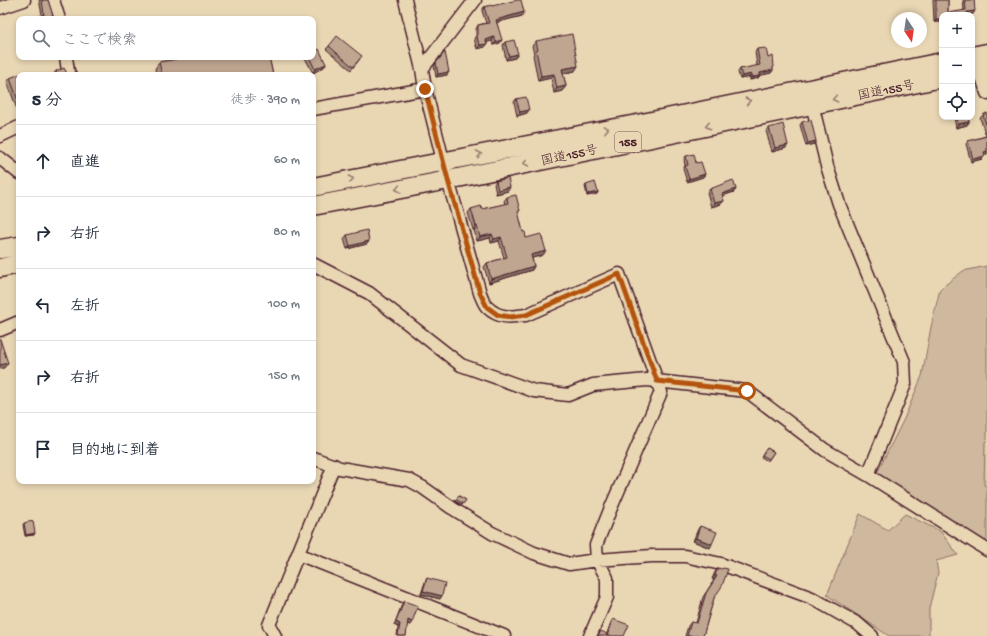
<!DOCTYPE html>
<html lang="ja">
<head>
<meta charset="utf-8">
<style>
	:root { --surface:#fff; --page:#f2f2f3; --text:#1f2937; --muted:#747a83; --line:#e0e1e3 }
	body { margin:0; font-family:"Gochi Hand","Klee One",sans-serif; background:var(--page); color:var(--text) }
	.controls { position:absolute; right:12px; top:12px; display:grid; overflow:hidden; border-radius:8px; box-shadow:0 2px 6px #0003 }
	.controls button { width:36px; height:36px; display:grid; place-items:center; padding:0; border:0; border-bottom:1px solid var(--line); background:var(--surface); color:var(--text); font:20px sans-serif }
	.compass { position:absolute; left:891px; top:12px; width:36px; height:36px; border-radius:50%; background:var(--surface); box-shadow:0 2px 6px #0003; rotate:167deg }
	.stop { position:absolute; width:12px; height:12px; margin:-9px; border:3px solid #b45309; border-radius:50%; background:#fff }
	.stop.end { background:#b45309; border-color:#fff; box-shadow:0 1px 4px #0008 }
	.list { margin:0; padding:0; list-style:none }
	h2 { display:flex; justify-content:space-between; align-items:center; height:52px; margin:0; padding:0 16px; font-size:17px }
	h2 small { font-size:13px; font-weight:400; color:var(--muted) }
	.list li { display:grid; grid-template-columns:26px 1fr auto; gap:12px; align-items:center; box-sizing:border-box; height:72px; padding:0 16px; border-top:1px solid var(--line) }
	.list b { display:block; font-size:15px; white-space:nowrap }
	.list em { font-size:13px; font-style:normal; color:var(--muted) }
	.icon { flex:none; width:22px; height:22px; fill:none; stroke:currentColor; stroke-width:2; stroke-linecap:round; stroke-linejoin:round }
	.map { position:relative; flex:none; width:987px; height:636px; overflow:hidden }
	.search { position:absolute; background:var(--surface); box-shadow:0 2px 6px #0003; left:16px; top:16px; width:300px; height:44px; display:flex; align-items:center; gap:10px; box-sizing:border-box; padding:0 14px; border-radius:8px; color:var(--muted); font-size:15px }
	.panel { position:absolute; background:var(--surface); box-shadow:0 2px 6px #0003; left:16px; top:72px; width:300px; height:412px; border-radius:8px }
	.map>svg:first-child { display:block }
	.built { fill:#dcc8aa }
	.green { fill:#cfb99e; stroke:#8c6c64 }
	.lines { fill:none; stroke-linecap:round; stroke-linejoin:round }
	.minor-casing { stroke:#4a1f2b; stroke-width:15 }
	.highway-casing { stroke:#4a1f2b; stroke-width:21 }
	.minor { stroke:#e9d7b4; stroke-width:12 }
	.highway { stroke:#e9d7b4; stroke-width:18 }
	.wall { fill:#a48f7d; stroke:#4a1f2b }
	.shaded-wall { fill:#867466; stroke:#4a1f2b }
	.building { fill:#bfa691; stroke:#4a1f2b }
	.oneway { stroke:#9a7b70 }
	.route { stroke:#b45309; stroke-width:5 }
	.labels { text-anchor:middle; stroke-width:4; stroke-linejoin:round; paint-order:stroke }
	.shield { fill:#e9d7b4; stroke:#7a5654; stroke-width:1 }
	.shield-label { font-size:12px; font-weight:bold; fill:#4a1f2b }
	.street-label { font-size:13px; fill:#4a1f2b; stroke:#e9d7b4 }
</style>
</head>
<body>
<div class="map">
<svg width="987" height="636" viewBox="0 0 987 636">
	<rect width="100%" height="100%" fill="#e9d7b4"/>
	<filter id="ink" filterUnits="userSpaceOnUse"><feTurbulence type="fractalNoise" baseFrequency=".025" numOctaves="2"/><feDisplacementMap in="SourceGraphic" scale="8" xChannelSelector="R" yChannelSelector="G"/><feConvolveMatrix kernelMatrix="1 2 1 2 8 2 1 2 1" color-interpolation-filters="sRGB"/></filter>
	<g filter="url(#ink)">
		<path class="built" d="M987 439V487L984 485 985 442Z"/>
		<path class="green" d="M987 266V439L985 442 984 485 987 487V540L984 543 875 477 904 419 922 376 931 327 940 289 963 271Z
			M860 514 888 530 905 514 940 531 958 555 936 561 938 573 929 608V636H889L827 595Z"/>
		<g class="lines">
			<g class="minor-casing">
				<path id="minor" d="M53 0 59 19
					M405 0 422 69 425 89 448 180 480 293C482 298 484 304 487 307 499 319 511 317 526 315L619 274 661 392 610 510 596 545 597 560 607 578V597L590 636
					M0 8 24 0
					M66 57 68 71 70 75
					M422 69 475 0
					M980 70 987 93
					M812 104 827 166 839 204 904 362 905 384 868 475
					M313 109 425 89
					M0 136 19 127
					M0 158 19 173
					M313 264 369 293 461 365 534 391 568 395 593 385 647 380 747 391 825 450 868 475 987 550
					M0 330 19 322
					M313 458 340 468 409 480 422 487 452 508 492 533 534 553 569 564 597 560 652 556H685L721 564 812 598 858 624 872 636
					M298 554 504 636
					M275 636 269 625 334 465"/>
			</g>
			<g class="highway-casing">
				<path id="highway" d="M972 56 987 53
					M972 72 987 69
					M313 187 642 123 942 62
					M313 206 448 180 942 78
					M0 249 19 246
					M0 268 19 264"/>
			</g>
			<use href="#minor" class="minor"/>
			<use href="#highway" class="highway"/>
		</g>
		<path class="wall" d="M39 0H48L54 19H35L37 17 42 15Z
			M933 0H948V13L964 11 963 0H974L973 14 942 15V31L941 22H934Z
			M492 6 522 16 497 22 500 43 493 45 492 41 487 42V44L485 47 477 49 476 45V46L474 38 476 36V29L478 25 486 23 482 11 484 7Z
			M536 41 575 71 563 73 566 86 562 91 554 93 551 78 538 81 533 55 534 54 532 46Z
			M505 42 518 54 515 58 506 60 503 45Z
			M329 46 360 59 351 70 326 49Z
			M757 49 768 58 773 70 771 73 760 75 758 78 750 80V77L740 79 738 72 740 69 757 66 755 52Z
			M171 57H269L273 75H156L155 69 159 62 171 60Z
			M306 57H313L326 64 324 67 313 73 305 58Z
			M436 63 447 75 436 77 434 66Z
			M56 71 67 74 68 75H53Z
			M19 75V112H18L7 82 10 78Z
			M516 99 527 113 517 116 514 102Z
			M987 113V154L984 155 982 159 971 162 966 144 968 141 986 136 980 118 983 115Z
			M954 117H968L969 122 967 125 956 128Z
			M802 122 816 141 814 144 806 146 800 125Z
			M769 128 786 148 772 152 766 131Z
			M686 156 696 163 705 174 703 177 687 182 683 169 685 166 684 159Z
			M496 181 508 191 496 194 494 184Z
			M586 185 598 192 597 194 587 196 585 186Z
			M710 189H736L734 192 722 196 724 201 721 204 711 207 707 192Z
			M507 197 518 213 523 232 526 238 543 255 532 258 534 266 532 270 489 283 484 267 487 263 504 258 499 241 491 243 490 238 477 241 474 230H473L468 213 471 209H482L505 204 504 201Z
			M347 235 369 241 367 244 347 249 344 239Z
			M767 448 774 452 768 461 761 457Z
			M459 496 466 500 462 505 455 501Z
			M24 523 34 535 25 536 23 525Z
			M700 526 710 548 693 541 698 529Z
			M718 568 714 598 703 636H685L688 626 691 622 696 623 703 597 714 580 712 579 715 572Z
			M427 578 440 599 421 594 425 582Z
			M404 601 410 625 407 624 406 636H397L398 627 394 625 402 604Z
			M613 619 624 636H606L611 622Z"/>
		<path class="shaded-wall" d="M975 11 973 14 965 15 967 12Z
			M524 12 522 16 494 23 496 20Z
			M936 19H942V20L941 22H934Z
			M494 37 492 41 484 43 486 40Z
			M502 40 500 43 493 45 496 42Z
			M487 44 485 47 477 49 480 45Z
			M518 54 515 58 506 60 509 56Z
			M326 64 324 67 313 73 315 69Z
			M578 66 575 71 559 74 562 69Z
			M773 70 771 73 758 76 760 73Z
			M449 72 447 75 436 77 438 74Z
			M554 74 551 78 538 81 541 76Z
			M752 74 750 77 740 79 742 76Z
			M760 76 758 78 750 80 752 77Z
			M566 86 562 91 554 93 557 88Z
			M529 110 527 113 517 116 520 112Z
			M969 122 967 125 956 128 958 124Z
			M816 141 814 144 806 146 808 143Z
			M788 145 786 148 772 152 775 148Z
			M987 151V154L981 155 984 152Z
			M985 156 982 159 971 162 973 159Z
			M705 174 703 177 687 182 689 179Z
			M510 187 508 191 496 194 498 190Z
			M736 189 734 192 719 197 722 194Z
			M598 192 597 194 587 196 588 194Z
			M724 201 721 204 711 207 714 203Z
			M476 226H477L474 230H473Z
			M492 234 490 238 477 241 480 237Z
			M501 237 499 241 491 243 494 239Z
			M369 241 367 244 347 249 350 246Z
			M546 251 543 255 529 259 531 255Z
			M534 266 532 270 489 283 491 279Z
			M8 363 4 368 0 369V365Z
			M35 533 34 535 25 536 26 535Z
			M696 538 712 544 710 548 693 541Z
			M715 575 717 576 714 580 712 579Z
			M423 591 442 596 440 599 421 594Z
			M408 620 412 622 410 625 406 623Z
			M396 622 400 624 398 627 394 625Z"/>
		<path class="building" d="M42 0H48L54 19H37V17L44 15Z
			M517 0H521L524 12 496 20 502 40 496 42 494 37 486 40 487 44 480 45 479 42H478L477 35H478V25L489 23 484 7 492 5V6Z
			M936 0H948V13L966 10 965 0H974L975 11 967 12V15H942V19H936Z
			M572 34 578 66 562 69 566 86 557 88 554 74 541 76 536 50H538L536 41Z
			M337 36 362 56 353 67 329 46Z
			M514 40 518 54 509 56 505 42Z
			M766 48 768 58 773 56 774 67H773V70L760 73V76L752 77V74L742 76 740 69 760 65 757 49Z
			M319 49 326 64 315 69 309 57H313V51Z
			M445 52 449 72 438 74 436 63Z
			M176 57H269L273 75H162L159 62 177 59Z
			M64 68 68 75H57L56 71Z
			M20 74V75H19V103L10 78Z
			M526 97 529 110 520 112 516 99Z
			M987 113V127L983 115Z
			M957 117H968L969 122 958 124Z
			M811 120 816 141 808 143 802 122Z
			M783 124 788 145 775 148 769 128Z
			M987 136V151L984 152 985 156 973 159 968 141Z
			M694 154 696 163 701 162 705 174 689 179 685 166 688 165 686 156Z
			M508 178 510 187 498 190 496 181Z
			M733 180 736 189 722 194 724 201 714 203 710 189Z
			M595 182 598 192 588 194 586 185Z
			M516 195 520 211H518L523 232H525L526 238 541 234 546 251 531 255 534 266 491 279 487 263 507 257 501 237 494 239 492 234 480 237 477 226H476L471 209 481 206 482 209 508 203 507 197Z
			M367 230 369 241 350 246 347 235Z
			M0 339 8 363 0 365Z
			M767 448 774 452 769 459 762 455Z
			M459 496 466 500 463 504 456 499Z
			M33 521 35 533 26 535 24 523Z
			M700 526 717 532 712 544 696 538Z
			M718 568 722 569 723 568 728 569 722 586 714 598 703 636H687L691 622 697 623 706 593 717 576 715 575Z
			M427 578 445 583 442 596 423 591Z
			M404 601 418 606 412 622 408 620 406 636H398L400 624 396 622Z
			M613 619 629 625 624 636H607Z
			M601 631 607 634 606 636H598Z"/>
		<defs><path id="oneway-chevron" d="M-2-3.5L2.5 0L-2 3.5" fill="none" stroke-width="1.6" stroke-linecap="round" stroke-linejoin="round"/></defs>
		<g class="oneway">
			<use href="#oneway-chevron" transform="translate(835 99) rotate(168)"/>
			<use href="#oneway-chevron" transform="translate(748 101) rotate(-11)"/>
			<use href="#oneway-chevron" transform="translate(708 126) rotate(168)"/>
			<use href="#oneway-chevron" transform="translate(606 129) rotate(-11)"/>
			<use href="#oneway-chevron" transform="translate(479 154) rotate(-11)"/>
			<use href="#oneway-chevron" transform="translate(526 163) rotate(168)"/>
			<use href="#oneway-chevron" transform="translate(351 179) rotate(-11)"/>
			<use href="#oneway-chevron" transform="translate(398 189) rotate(169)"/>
		</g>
	</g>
	<g class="lines" filter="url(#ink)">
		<path class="route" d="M425 89 448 180 480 293 487 307 498 315 510 317 526 315 619 274 657 381 747 391"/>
	</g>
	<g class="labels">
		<rect class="shield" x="615" y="132" width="26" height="20" rx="3"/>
		<g class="shield-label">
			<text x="628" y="146">155</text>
		</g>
		<g class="street-label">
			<text transform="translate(886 89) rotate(-11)" y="5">国道155号</text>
			<text transform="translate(569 154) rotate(-12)" y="5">国道155号</text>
		</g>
	</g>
</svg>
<div class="controls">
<button>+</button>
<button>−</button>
<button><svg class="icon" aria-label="locate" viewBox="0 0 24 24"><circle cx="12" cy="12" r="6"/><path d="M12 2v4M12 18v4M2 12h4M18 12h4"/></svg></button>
</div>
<svg class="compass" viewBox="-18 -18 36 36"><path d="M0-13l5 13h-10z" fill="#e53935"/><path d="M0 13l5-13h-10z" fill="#747a83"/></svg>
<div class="stop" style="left:747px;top:391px"></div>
<div class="stop end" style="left:425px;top:89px"></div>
<div class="search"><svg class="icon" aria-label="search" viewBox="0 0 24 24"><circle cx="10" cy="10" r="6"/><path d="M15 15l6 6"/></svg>ここで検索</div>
<section class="panel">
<h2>5 分<small>徒歩 · 390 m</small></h2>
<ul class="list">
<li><svg class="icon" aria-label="ahead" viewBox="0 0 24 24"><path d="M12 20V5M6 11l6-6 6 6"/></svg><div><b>直進</b></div><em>60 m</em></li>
<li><svg class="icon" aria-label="right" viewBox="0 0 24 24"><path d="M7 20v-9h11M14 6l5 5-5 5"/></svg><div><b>右折</b></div><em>80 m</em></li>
<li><svg class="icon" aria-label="left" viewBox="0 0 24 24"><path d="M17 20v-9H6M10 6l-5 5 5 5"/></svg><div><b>左折</b></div><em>100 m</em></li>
<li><svg class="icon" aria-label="right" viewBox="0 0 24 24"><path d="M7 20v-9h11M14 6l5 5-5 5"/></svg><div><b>右折</b></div><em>150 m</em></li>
<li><svg class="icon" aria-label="arrive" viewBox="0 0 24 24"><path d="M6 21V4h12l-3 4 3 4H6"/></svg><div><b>目的地に到着</b></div></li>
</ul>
</section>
</div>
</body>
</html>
